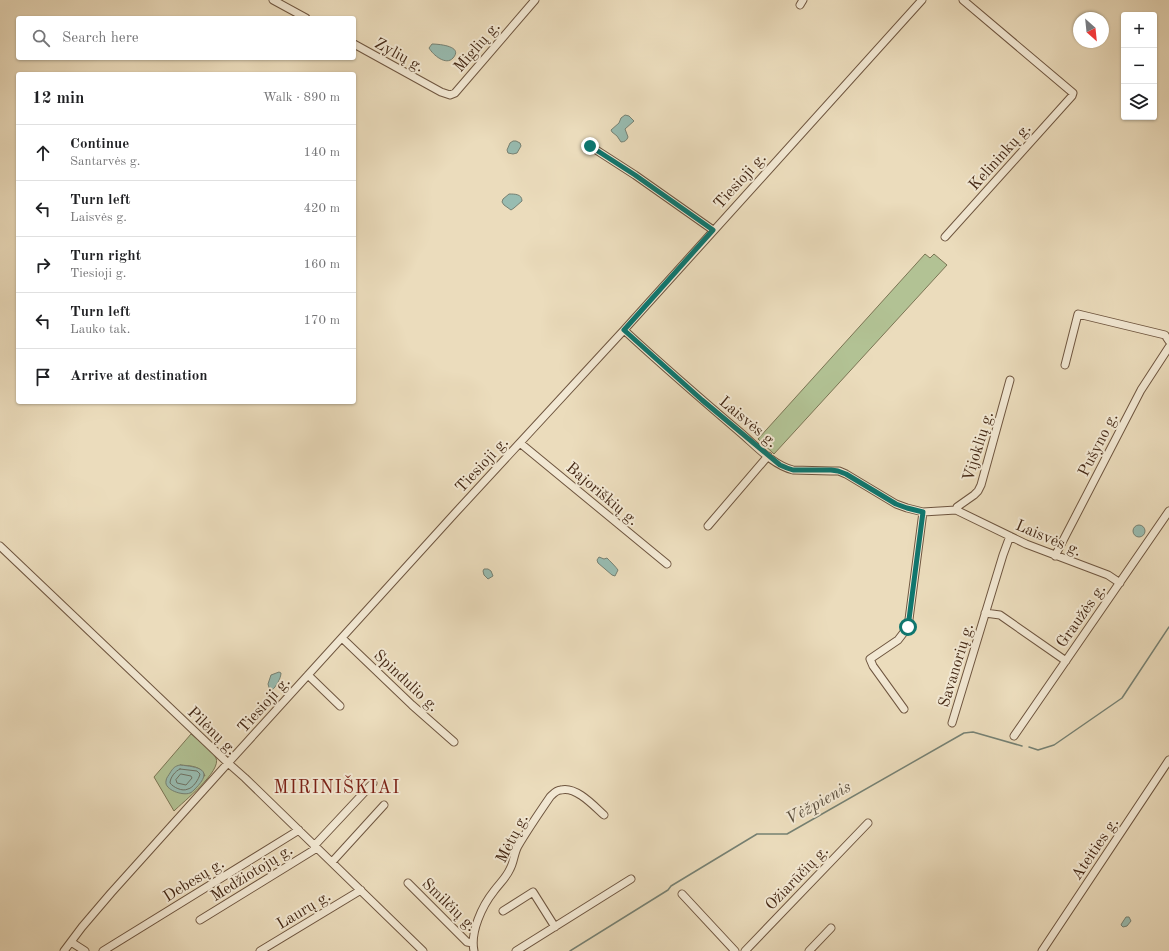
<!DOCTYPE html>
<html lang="en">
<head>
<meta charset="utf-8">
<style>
	:root { --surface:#fff; --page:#f2f2f2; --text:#202124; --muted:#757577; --line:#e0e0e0 }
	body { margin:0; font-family:"Old Standard TT",serif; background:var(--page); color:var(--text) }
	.controls { position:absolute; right:12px; top:12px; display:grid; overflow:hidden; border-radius:4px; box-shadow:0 1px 3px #0004 }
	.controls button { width:36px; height:36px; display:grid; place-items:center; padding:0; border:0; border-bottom:1px solid var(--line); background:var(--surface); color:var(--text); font:20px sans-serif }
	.compass { position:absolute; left:1073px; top:12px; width:36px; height:36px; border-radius:50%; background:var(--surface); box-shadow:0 1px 3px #0004; rotate:153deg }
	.stop { position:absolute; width:12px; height:12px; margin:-9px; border:3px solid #0f766e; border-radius:50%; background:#fff }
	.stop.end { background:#0f766e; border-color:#fff; box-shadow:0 1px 4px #0008 }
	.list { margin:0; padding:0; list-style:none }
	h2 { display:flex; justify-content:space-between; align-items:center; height:52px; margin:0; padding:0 16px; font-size:17px }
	h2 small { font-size:13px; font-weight:400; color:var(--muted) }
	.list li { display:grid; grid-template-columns:26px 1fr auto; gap:12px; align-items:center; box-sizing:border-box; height:56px; padding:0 16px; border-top:1px solid var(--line) }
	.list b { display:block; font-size:15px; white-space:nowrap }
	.list p { margin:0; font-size:13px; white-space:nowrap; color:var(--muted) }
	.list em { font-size:13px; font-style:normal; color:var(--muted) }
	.icon { flex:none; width:22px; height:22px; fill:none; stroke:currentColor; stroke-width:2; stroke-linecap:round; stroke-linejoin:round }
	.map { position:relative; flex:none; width:1169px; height:951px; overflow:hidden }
	.search { position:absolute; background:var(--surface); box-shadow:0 1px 3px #0004; left:16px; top:16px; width:340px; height:44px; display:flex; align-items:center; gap:10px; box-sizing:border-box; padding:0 14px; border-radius:4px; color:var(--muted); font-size:15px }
	.panel { position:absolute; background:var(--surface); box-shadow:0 1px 3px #0004; left:16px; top:72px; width:340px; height:332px; border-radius:4px }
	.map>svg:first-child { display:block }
	.green { fill:#b2c294; stroke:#7b7554; fill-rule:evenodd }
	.water { fill:#98bcb1; stroke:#768173 }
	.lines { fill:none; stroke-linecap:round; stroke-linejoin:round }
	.shore { stroke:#6e7263; stroke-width:1 }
	.stream { stroke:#768173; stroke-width:1.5 }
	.minor-casing { stroke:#6e553f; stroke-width:9 }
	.minor { stroke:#f2e8d3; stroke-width:7 }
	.route { stroke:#0f766e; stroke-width:5 }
	.labels { text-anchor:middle; stroke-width:4; stroke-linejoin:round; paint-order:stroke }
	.street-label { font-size:16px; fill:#442815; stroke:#f2e8d3 }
	.water-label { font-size:17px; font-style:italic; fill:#594d3c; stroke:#f2e8d3 }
	.quarter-label { font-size:18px; letter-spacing:1px; fill:#7a1f14; stroke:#f2e8d3 }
</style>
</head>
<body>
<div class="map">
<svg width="1169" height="951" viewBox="0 0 1169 951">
	<rect width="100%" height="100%" fill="#ebdcbc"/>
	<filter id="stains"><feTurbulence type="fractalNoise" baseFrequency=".005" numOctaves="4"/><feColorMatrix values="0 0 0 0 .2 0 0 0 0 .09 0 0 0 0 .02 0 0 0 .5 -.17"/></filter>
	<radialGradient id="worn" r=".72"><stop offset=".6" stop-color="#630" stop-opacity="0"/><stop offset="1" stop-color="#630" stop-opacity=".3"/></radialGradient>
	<path class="green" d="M925 254 930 258 934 254 947 265 774 454 758 439Z
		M191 734C197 739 213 752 216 758 222 771 183 802 174 811L154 777ZM180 765C189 766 201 765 205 776Z"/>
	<path class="water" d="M432 44C438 44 464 46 453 58 446 66 433 55 429 48Z
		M625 115 629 116 634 121 625 129 628 137C627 140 625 142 621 142L617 136 612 132 611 130 619 123 621 118Z
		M513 141H516L520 143 521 146 517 153 513 154 508 153 507 150 510 143Z
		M509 194C515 194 522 194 522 201L514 208 511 210 504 205 502 202 503 199Z
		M1133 531a6 6 0 1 1 12 0a6 6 0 1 1-12 0Z
		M599 557 604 559 607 558C610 561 616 567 618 570L615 576 612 575 598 563 597 560Z
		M484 569H488L491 571 493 576 488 579 484 575 483 571Z
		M279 672 281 673C281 678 276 687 272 690L270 691 268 684 271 675Z
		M180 765C198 767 215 769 195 789 194 790 191 793 190 793 183 796 164 790 166 781 166 778 169 775 170 773 173 768 175 766 180 765Z
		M1126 917H1129L1131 921 1127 926 1123 927 1121 925 1122 923Z"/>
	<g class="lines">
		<path class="shore" d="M180 769 197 771 200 774C199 779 193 788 188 789 182 792 173 787 170 783 170 778 175 771 180 769Z
			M181 774 191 776 192 778 186 785 177 783 176 780Z"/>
		<path class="stream" d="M1029 747 1038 750 1054 745 1122 698 1169 627
			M570 951 668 890 671 886 757 834H787L964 733 973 732 1022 746"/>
		<g class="minor-casing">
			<path id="minor" d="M273 0 306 18
				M800 5 803 0
				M354 44 441 92 450 95 455 93 535 0
				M590 146 635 175 713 230
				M945 237 1072 96 1073 93 963 0
				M624 330C662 365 701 399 741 433 756 446 773 465 793 470L831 471H839L846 474 896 504 907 508 923 512 956 510 1026 544 1108 575 1120 583
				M1065 365 1078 314 1165 335 1169 341
				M520 443 667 564
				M956 510 957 507 974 495 978 491 981 485 1010 380
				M708 526 768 456
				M0 546 228 763 245 778 423 951
				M1055 556 1141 390 1169 347
				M985 613 1000 615 1066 661
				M342 638 412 705 454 742
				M308 675 340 706
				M904 709 873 666 870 659 898 640 908 627 923 512
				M952 723 1003 555 1010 536
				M1014 736 1169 511
				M314 846 373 783
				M332 862 384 805
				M408 883 467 942 473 943
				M682 894 735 951
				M503 911 533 892 555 927
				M200 920 317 848
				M71 942 85 951
				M64 951 82 927 111 893 228 763 457 511 624 330 922 0
				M103 951 299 830
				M260 951 361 890
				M474 951C470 932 482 906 494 891 499 884 506 878 510 869 514 862 514 853 518 846 528 829 539 813 550 797 553 794 556 790 561 790 576 786 594 806 604 815
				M516 951 631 879
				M745 951 868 823
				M809 951 831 928
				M1042 951 1169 760"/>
		</g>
		<use href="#minor" class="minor"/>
	</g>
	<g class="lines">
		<path class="route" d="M590 146 635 175 713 230 624 330 702 400 780 465 787 468 793 470H831L838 471 846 474 896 504 907 508 923 512 908 627"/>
	</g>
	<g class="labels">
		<g class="street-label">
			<text transform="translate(476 46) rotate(-49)" y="6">Miglių g.</text>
			<text transform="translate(400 54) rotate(29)" y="6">Zylių g.</text>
			<text transform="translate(999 156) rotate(-48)" y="6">Kelininkų g.</text>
			<text transform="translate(739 180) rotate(-48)" y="6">Tiesioji g.</text>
			<text transform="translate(749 421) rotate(40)" y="6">Laisvės g.</text>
			<text transform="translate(1097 444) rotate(-63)" y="6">Pušyno g.</text>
			<text transform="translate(977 446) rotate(-73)" y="6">Vijoklių g.</text>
			<text transform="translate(481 464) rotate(-47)" y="6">Tiesioji g.</text>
			<text transform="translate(603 493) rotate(40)" y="6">Bajoriškių g.</text>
			<text transform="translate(1049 537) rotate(23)" y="6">Laisvės g.</text>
			<text transform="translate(1080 615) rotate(-55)" y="6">Graužės g.</text>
			<text transform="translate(955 665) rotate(-73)" y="6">Savanorių g.</text>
			<text transform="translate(407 680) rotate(43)" y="6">Spindulio g.</text>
			<text transform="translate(263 704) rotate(-48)" y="6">Tiesioji g.</text>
			<text transform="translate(213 730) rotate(44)" y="6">Pilėnų g.</text>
			<text transform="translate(511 838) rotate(-63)" y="6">Mėtų g.</text>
			<text transform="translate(1094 848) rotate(-56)" y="6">Ateities g.</text>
			<text transform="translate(251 872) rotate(-32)" y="6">Medžiotojų g.</text>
			<text transform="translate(796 877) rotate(-46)" y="6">Ožiarūčių g.</text>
			<text transform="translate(193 879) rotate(-32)" y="6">Debesų g.</text>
			<text transform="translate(450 904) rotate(44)" y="6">Smilčių g.</text>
			<text transform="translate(303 909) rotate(-31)" y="6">Laurų g.</text>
		</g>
		<g class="water-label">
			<text transform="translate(818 802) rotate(-29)" y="6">Vėžpienis</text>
		</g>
		<g class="quarter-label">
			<text x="337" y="793">MIRINIŠKIAI</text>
		</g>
	</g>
	<rect width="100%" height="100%" filter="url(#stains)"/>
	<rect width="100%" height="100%" fill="url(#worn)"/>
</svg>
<div class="controls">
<button>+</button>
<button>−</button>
<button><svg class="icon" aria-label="layers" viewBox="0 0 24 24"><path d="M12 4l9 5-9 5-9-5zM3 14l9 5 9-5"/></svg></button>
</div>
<svg class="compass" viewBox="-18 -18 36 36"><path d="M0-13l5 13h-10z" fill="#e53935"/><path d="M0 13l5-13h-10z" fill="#757577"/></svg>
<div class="stop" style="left:908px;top:627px"></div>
<div class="stop end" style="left:590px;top:146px"></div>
<div class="search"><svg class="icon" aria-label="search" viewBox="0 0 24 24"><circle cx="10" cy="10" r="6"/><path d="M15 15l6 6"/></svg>Search here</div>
<section class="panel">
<h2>12 min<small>Walk · 890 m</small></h2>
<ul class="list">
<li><svg class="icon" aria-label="ahead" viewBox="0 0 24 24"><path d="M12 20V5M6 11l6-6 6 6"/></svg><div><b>Continue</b><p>Santarvės g.</p></div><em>140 m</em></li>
<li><svg class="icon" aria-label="left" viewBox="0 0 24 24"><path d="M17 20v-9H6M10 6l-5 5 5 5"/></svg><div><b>Turn left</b><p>Laisvės g.</p></div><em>420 m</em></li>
<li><svg class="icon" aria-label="right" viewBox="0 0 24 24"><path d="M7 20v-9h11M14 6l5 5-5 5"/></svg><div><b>Turn right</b><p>Tiesioji g.</p></div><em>160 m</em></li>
<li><svg class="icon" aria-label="left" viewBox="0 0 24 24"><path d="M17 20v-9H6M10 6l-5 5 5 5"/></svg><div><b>Turn left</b><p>Lauko tak.</p></div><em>170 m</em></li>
<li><svg class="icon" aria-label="arrive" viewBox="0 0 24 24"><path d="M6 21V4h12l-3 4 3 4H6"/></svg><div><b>Arrive at destination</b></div></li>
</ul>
</section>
</div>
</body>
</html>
